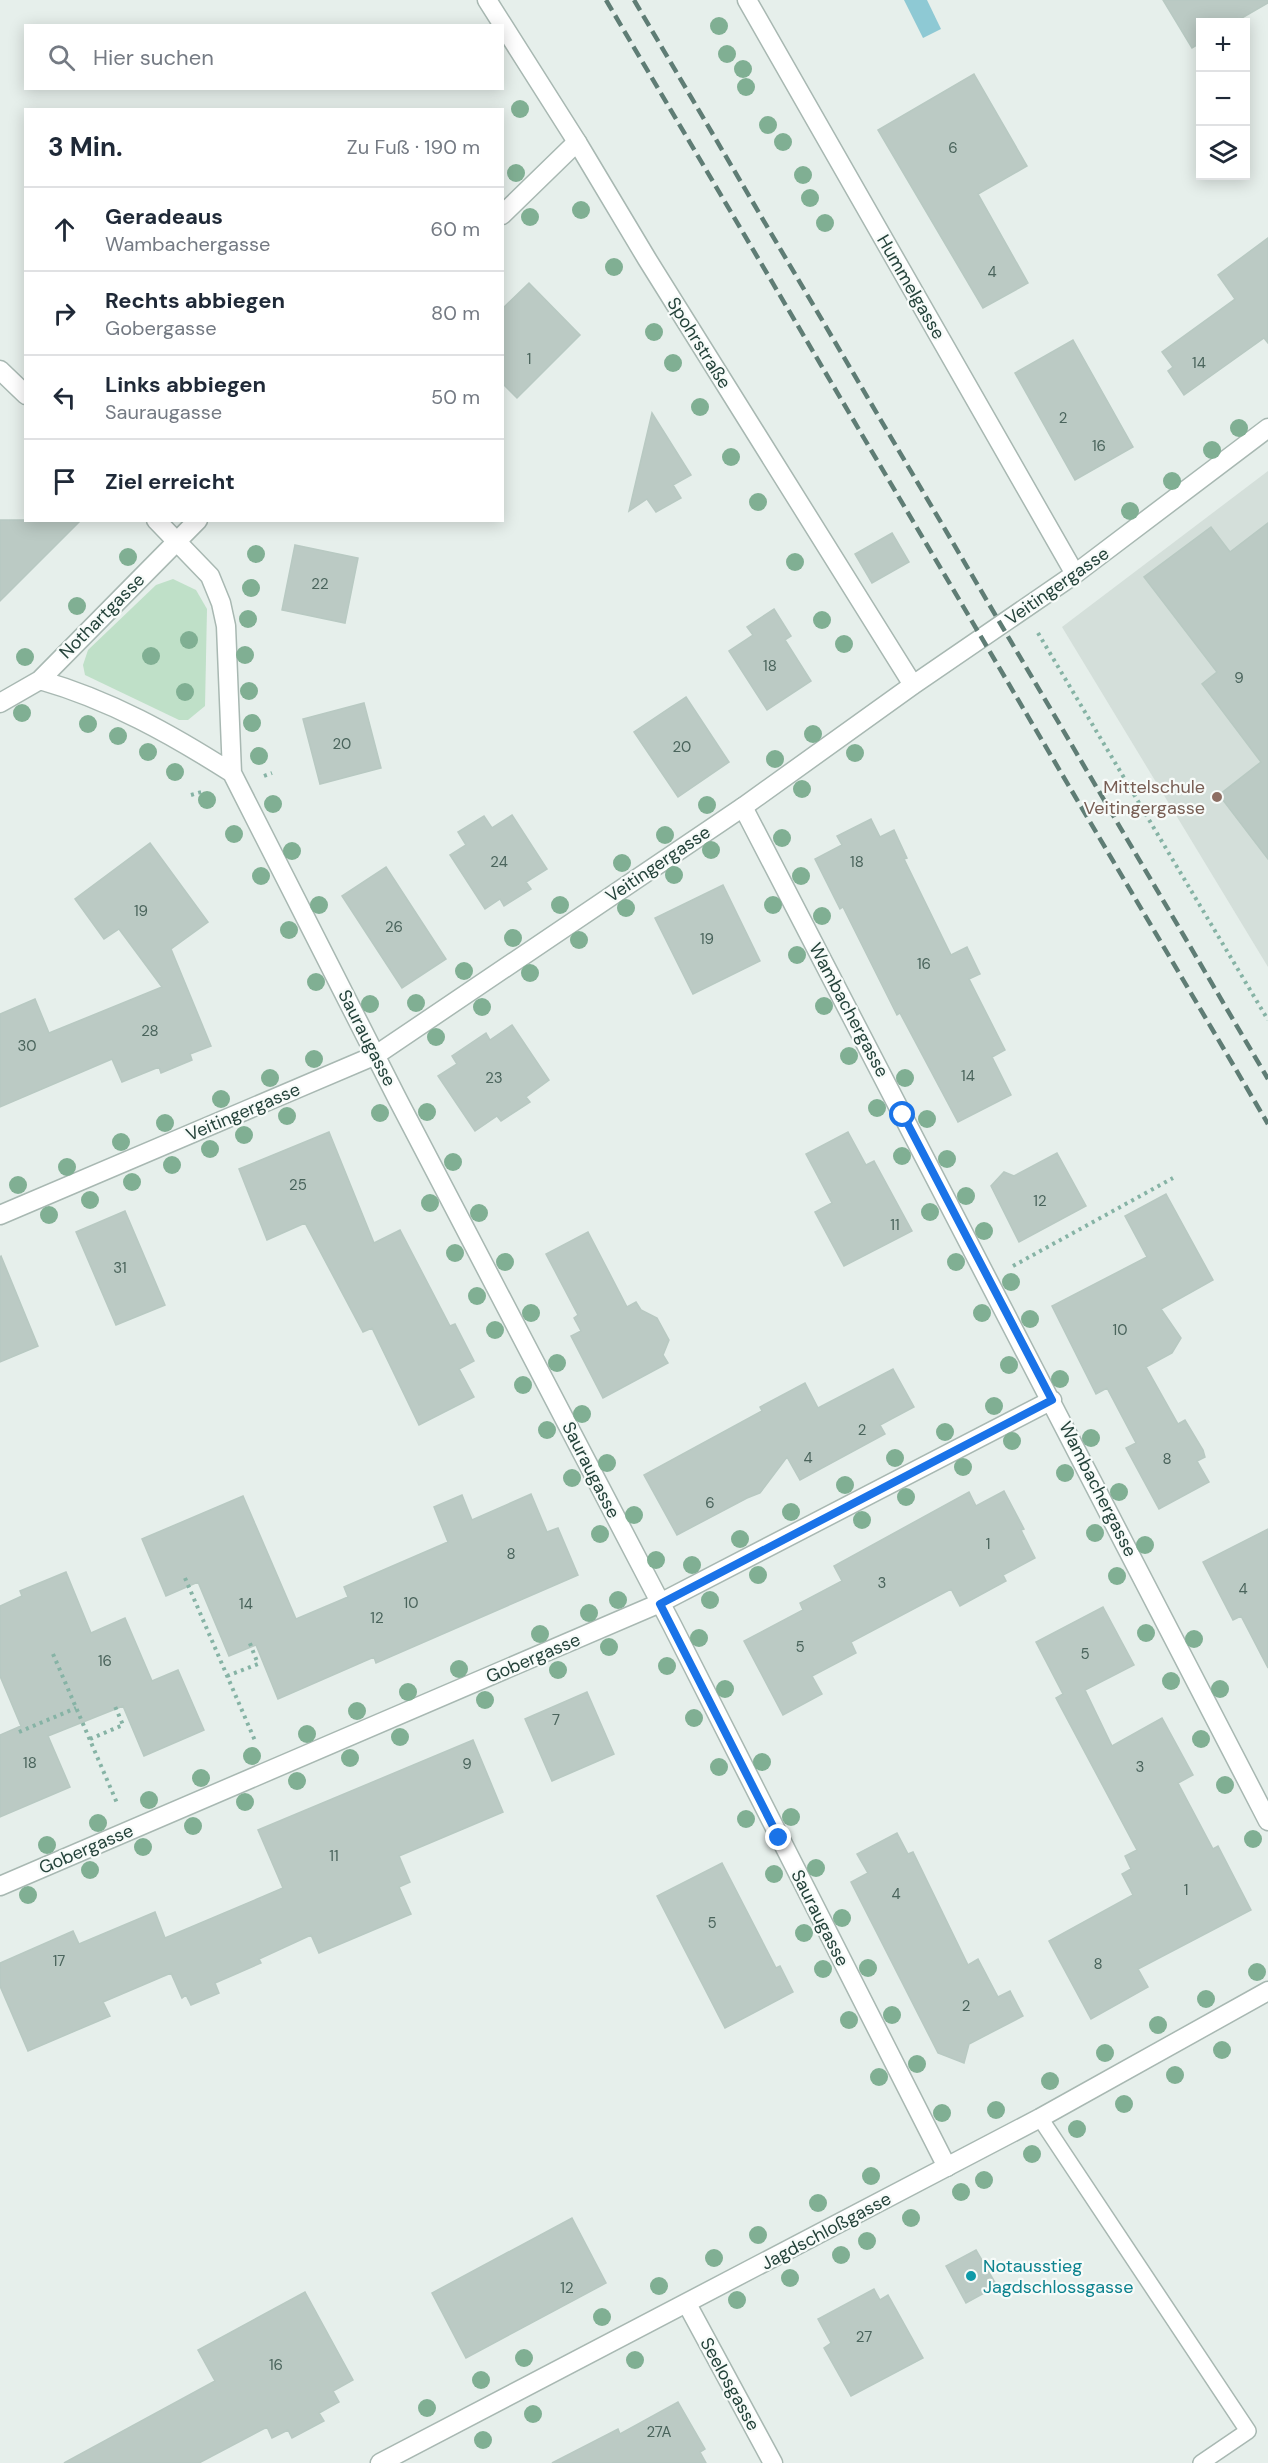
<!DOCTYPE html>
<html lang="de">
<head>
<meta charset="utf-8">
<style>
	:root { --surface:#fff; --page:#f2f2f3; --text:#1f2937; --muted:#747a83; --line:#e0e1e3 }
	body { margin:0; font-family:"DM Sans",sans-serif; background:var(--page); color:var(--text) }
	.controls { position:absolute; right:18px; top:18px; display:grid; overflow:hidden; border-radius:0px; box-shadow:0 3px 15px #0003 }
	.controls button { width:54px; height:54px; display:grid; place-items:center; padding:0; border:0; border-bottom:2px solid var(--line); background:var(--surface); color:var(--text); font:30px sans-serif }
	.stop { position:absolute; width:18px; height:18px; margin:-14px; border:4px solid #1a73e8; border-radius:50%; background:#fff }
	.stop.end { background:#1a73e8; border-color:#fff; box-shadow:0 2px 6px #0008 }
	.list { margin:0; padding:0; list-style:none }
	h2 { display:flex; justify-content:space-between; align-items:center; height:78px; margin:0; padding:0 24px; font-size:26px }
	h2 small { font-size:20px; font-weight:400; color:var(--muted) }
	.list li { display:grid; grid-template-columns:39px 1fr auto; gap:18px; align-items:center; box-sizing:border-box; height:84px; padding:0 24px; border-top:2px solid var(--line) }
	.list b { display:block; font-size:22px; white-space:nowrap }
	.list p { margin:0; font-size:20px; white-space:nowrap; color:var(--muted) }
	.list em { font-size:20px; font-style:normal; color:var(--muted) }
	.icon { flex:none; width:33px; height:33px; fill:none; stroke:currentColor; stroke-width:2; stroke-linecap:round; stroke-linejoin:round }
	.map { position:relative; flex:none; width:1268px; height:2463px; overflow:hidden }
	.search { position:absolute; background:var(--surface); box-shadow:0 3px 15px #0003; left:24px; top:24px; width:480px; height:66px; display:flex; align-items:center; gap:15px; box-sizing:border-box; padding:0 21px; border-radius:0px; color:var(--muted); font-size:22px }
	.panel { position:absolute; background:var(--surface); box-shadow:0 3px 15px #0003; left:24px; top:108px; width:480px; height:414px; border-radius:0px }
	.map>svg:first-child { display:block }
	.built { fill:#d4dfda }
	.green { fill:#bfe0c8 }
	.water { fill:#8ec9d4 }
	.building { fill:#bbcac4; stroke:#b8c9c2; stroke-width:1.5 }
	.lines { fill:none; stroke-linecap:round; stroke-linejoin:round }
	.service-casing { stroke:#a8b8b2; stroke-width:18 }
	.minor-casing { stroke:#a8b8b2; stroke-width:21 }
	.tertiary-casing { stroke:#a8b8b2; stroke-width:21 }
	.path { stroke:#86b3a5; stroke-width:4; stroke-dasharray:3 4.5; stroke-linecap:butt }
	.service { stroke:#fff; stroke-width:15 }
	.minor { stroke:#fff; stroke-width:18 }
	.tertiary { stroke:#fff; stroke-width:18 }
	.rail { stroke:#5f7d75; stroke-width:4.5; stroke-dasharray:12 6; stroke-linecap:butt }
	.tree { fill:#80af93 }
	.route { stroke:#1a73e8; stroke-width:8 }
	.education-dot { fill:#8d6e63; stroke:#f7fbf9; stroke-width:2 }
	.culture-dot { fill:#0f9aa8; stroke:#f7fbf9; stroke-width:2 }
	.labels { text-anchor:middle; stroke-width:4.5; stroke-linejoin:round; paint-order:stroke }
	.number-label { font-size:15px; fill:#4a645c }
	.street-label { font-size:18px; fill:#24423a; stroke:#f7fbf9 }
	.education-label { font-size:18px; fill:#785e54; stroke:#f7fbf9; text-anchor:end }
	.culture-label { font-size:18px; fill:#0d838f; stroke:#f7fbf9; text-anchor:start }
</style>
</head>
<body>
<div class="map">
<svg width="1268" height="2463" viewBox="0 0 1268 2463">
	<rect width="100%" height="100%" fill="#e6efeb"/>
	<path class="built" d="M1268 471V967L1062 627Z"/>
	<path class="green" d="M173 579 196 590 207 609 205 706 188 720H179L85 675 83 665 88 650 156 585Z"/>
	<path class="water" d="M904 0H927L941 29 923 38Z"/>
	<path class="building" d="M1163 0H1268V3L1235 22H1200V43L1192 48Z
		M974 74 1027 166 978 194 1028 283 983 308 878 130Z
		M1268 238V343L1264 338 1184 395 1168 371 1173 367 1162 352 1235 299 1218 275Z
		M529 283 580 335 517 398 502 383V309Z
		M1073 340 1133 447 1075 480 1015 373Z
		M652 413 691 475 673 485 681 498 656 512 647 499 629 511Z
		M0 520H81L0 601Z
		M1268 523V859L1219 795 1261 762 1202 684 1217 672 1144 577 1211 527 1230 552Z
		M892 533 909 562 872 583 855 554Z
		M295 545 358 558 345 623 282 610Z
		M774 609 791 636 785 640 811 681 767 710 729 651 753 635 747 627Z
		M686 697 729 762 678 797 634 732Z
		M364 703 381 768 320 784 303 719Z
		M512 815 547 869 526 882 531 889 504 906 500 899 485 909 450 855 466 845 458 832 484 816 492 828Z
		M871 819 880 837 894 830 907 858 904 859 951 955 967 947 980 974 969 979 1005 1050 992 1057 1011 1095 958 1122 900 1013 897 1015 843 907 840 909 815 859 842 845 837 836Z
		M150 843 208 922 171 949 211 1046 190 1054 192 1060 161 1073 159 1067 122 1082 112 1059 0 1107V1014L35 999 49 1033 162 987 119 929 104 939 75 899Z
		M386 867 446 959 402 988 342 896Z
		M723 885 760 961 693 994 655 918Z
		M512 1025 549 1080 526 1097 530 1102 501 1121 497 1116 475 1131 438 1076 457 1064 452 1056 486 1033 490 1040Z
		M329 1132 374 1243 400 1230 450 1326 455 1324 474 1361 459 1369 474 1397 419 1425 372 1328 363 1332 305 1223 267 1240 239 1169Z
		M848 1132 866 1165 874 1161 912 1231 844 1266 815 1212 832 1203 806 1154Z
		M1057 1153 1086 1206 1019 1242 991 1186 1004 1172 1014 1176Z
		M1166 1194 1213 1280 1161 1309 1181 1338 1172 1353 1146 1367 1178 1424 1185 1420 1203 1450 1205 1457 1197 1461 1209 1482 1159 1509 1126 1448 1136 1443 1107 1388 1096 1394 1052 1306 1147 1257 1125 1216Z
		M125 1211 165 1305 116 1325 76 1232Z
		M588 1232 627 1307 636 1302 641 1310 657 1318 669 1340 663 1355 668 1363 603 1398 571 1336 581 1331 574 1318 578 1315 546 1254Z
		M1 1256 38 1346 0 1362V1257Z
		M893 1369 914 1407 880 1425 885 1434 800 1480 787 1457 760 1493 747 1498 677 1535 644 1475 762 1411 760 1407 805 1383 818 1408Z
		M1004 1491 1024 1529 1021 1530 1035 1558 1003 1575 1006 1581 960 1606 951 1589 851 1642 856 1653 812 1676 822 1694 783 1715 744 1641 803 1610 800 1603 842 1581 834 1566 969 1492 976 1506Z
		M531 1494 547 1532 558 1528 578 1575 376 1663 374 1657 278 1699 256 1645 229 1656 198 1582 166 1596 142 1539 243 1496 296 1619 348 1597 344 1587 448 1542 434 1507 462 1495 472 1520Z
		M1268 1529V1668L1241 1616 1233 1620 1203 1562Z
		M66 1572 91 1633 125 1618 152 1681 178 1670 204 1730 144 1756 123 1706 48 1736 70 1787 0 1817V1735L21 1726 0 1676V1606L22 1596 20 1591Z
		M1103 1607 1134 1665 1085 1690 1112 1746 1162 1718 1193 1775 1178 1783 1213 1849 1218 1846 1251 1910 1138 1969 1148 1987 1091 2019 1049 1941 1133 1895 1122 1874 1131 1869 1125 1856 1137 1850 1056 1698 1063 1694 1036 1642Z
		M587 1692 614 1754 552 1781 525 1719Z
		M473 1740 503 1812 399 1856 410 1882 399 1887 411 1914 319 1953 311 1935 259 1959 261 1963 215 1983 219 1993 191 2005 186 1995 182 1998 171 1973 103 2002 110 2016 28 2051 0 1986V1963L73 1931 79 1944 155 1912 165 1938 283 1888 258 1830Z
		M897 1833 908 1854 913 1852 968 1965 978 1959 998 1997 1010 1991 1023 2016 969 2044 964 2063 938 2053 851 1882 868 1873 857 1854Z
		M722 1863 776 1968 780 1966 793 1992 725 2028 657 1896Z
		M572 2218 606 2283 466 2358 432 2293Z
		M976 2250 997 2286 966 2303 946 2266Z
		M874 2289 880 2300 888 2295 923 2358 851 2396 824 2348 831 2343 818 2319Z
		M305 2292 353 2380 333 2391 339 2402 319 2413 324 2421 292 2438 288 2430 272 2438 267 2427 199 2463H64L215 2381 198 2350Z
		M678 2402 705 2449 700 2452 706 2463H552L618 2429 620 2434Z"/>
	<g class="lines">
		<g class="service-casing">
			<path id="service" d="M1040 2118 1248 2431 1201 2463"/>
		</g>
		<g class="minor-casing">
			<path id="minor" d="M747 0 1075 574
				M502 215 577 142
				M0 370 26 395
				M156 520 210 576 221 603 226 626 232 773 398 1100 672 1625 947 2167
				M40 680C110 700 171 734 232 773
				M0 703 40 680 198 520
				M743 807 1268 1821
				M0 1886 660 1603 1052 1400
				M687 2304 773 2463"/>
		</g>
		<g class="tertiary-casing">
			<path id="tertiary" d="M487 0 577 142 647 259 913 685
				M0 1215 376 1055 743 807 913 685 1075 574 1268 428
				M380 2463 1040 2118 1268 1991"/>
		</g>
		<path class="path" d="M1038 633 1268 1020
			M264 776 272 773
			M191 795 205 791
			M1013 1266 1173 1178
			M185 1578 256 1743
			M53 1654 117 1803
			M227 1676 258 1664 249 1641
			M19 1732 76 1708
			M90 1739 123 1725 114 1704"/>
		<use href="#service" class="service"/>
		<use href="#minor" class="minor"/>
		<use href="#tertiary" class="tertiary"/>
		<path class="rail" d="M606 0 1268 1124
			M634 0 1268 1079"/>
	</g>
	<g class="tree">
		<circle cx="719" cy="26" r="9"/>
		<circle cx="727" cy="54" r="9"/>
		<circle cx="743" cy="69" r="9"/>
		<circle cx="746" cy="87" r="9"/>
		<circle cx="520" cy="109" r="9"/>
		<circle cx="768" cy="125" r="9"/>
		<circle cx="783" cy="142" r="9"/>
		<circle cx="516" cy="173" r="9"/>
		<circle cx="803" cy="175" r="9"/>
		<circle cx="810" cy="198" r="9"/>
		<circle cx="581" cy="210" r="9"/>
		<circle cx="530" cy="217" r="9"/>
		<circle cx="825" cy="223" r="9"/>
		<circle cx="614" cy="267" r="9"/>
		<circle cx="654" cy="332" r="9"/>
		<circle cx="673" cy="363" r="9"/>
		<circle cx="700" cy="407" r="9"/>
		<circle cx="1239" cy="428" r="9"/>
		<circle cx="1212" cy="450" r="9"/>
		<circle cx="731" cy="457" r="9"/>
		<circle cx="1172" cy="481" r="9"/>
		<circle cx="758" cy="502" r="9"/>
		<circle cx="1130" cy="511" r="9"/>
		<circle cx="256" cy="554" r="9"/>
		<circle cx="128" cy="557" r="9"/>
		<circle cx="795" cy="562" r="9"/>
		<circle cx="251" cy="588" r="9"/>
		<circle cx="77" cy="606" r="9"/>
		<circle cx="248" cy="619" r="9"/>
		<circle cx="822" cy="620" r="9"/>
		<circle cx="189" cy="640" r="9"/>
		<circle cx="844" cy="644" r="9"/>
		<circle cx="245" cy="655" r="9"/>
		<circle cx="151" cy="656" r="9"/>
		<circle cx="25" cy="657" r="9"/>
		<circle cx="249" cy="691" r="9"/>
		<circle cx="185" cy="692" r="9"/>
		<circle cx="22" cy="713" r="9"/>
		<circle cx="252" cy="723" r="9"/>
		<circle cx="88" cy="724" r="9"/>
		<circle cx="813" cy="734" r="9"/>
		<circle cx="118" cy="736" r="9"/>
		<circle cx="148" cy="752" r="9"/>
		<circle cx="855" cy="753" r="9"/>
		<circle cx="259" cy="756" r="9"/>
		<circle cx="775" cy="759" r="9"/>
		<circle cx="175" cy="772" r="9"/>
		<circle cx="802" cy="789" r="9"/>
		<circle cx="207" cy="800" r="9"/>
		<circle cx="273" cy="804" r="9"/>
		<circle cx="707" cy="805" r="9"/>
		<circle cx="234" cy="834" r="9"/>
		<circle cx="665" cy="835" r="9"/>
		<circle cx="782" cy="838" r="9"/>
		<circle cx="711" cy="850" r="9"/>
		<circle cx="292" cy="851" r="9"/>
		<circle cx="622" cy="863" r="9"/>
		<circle cx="674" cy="875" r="9"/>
		<circle cx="261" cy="876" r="9"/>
		<circle cx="801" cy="876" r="9"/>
		<circle cx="319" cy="905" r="9"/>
		<circle cx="560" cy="905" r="9"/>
		<circle cx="773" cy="905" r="9"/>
		<circle cx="626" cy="908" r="9"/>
		<circle cx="822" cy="916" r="9"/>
		<circle cx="289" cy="930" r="9"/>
		<circle cx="513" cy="938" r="9"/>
		<circle cx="579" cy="940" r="9"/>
		<circle cx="797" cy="955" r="9"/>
		<circle cx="464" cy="971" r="9"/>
		<circle cx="530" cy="973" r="9"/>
		<circle cx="316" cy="982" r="9"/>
		<circle cx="416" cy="1003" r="9"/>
		<circle cx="370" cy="1004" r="9"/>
		<circle cx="824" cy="1006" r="9"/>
		<circle cx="482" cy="1007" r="9"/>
		<circle cx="436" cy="1037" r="9"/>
		<circle cx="849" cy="1056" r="9"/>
		<circle cx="314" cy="1059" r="9"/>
		<circle cx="270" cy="1078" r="9"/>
		<circle cx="905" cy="1078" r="9"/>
		<circle cx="221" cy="1099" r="9"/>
		<circle cx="877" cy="1108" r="9"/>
		<circle cx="427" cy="1112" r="9"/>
		<circle cx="380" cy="1113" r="9"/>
		<circle cx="287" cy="1116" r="9"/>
		<circle cx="927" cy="1119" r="9"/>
		<circle cx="165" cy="1123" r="9"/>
		<circle cx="244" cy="1135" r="9"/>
		<circle cx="121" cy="1142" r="9"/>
		<circle cx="210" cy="1149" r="9"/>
		<circle cx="902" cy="1156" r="9"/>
		<circle cx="947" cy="1159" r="9"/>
		<circle cx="453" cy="1162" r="9"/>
		<circle cx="172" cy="1165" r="9"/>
		<circle cx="67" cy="1167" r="9"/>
		<circle cx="132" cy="1182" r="9"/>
		<circle cx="18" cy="1185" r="9"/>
		<circle cx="966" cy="1196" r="9"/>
		<circle cx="90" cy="1200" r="9"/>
		<circle cx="430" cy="1203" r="9"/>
		<circle cx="930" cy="1212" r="9"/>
		<circle cx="479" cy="1213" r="9"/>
		<circle cx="49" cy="1215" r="9"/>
		<circle cx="984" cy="1231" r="9"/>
		<circle cx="455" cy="1253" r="9"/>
		<circle cx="505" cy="1262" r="9"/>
		<circle cx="956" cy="1262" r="9"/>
		<circle cx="1011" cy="1282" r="9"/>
		<circle cx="477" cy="1296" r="9"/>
		<circle cx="531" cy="1313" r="9"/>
		<circle cx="982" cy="1313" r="9"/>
		<circle cx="1030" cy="1319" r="9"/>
		<circle cx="495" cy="1330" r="9"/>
		<circle cx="557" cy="1363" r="9"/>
		<circle cx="1009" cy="1365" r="9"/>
		<circle cx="1060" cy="1379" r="9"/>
		<circle cx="523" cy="1385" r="9"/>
		<circle cx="994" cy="1406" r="9"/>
		<circle cx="582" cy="1414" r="9"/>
		<circle cx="547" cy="1430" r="9"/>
		<circle cx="945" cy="1432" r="9"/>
		<circle cx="1091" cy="1438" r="9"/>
		<circle cx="1012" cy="1441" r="9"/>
		<circle cx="895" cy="1458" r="9"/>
		<circle cx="607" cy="1463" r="9"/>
		<circle cx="963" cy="1467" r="9"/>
		<circle cx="1065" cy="1473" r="9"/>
		<circle cx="572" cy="1478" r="9"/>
		<circle cx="845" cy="1485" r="9"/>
		<circle cx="1119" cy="1492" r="9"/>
		<circle cx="906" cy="1497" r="9"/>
		<circle cx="791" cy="1512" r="9"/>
		<circle cx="634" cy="1515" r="9"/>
		<circle cx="862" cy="1520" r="9"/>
		<circle cx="1095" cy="1533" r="9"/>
		<circle cx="600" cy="1534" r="9"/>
		<circle cx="740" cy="1539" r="9"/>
		<circle cx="1145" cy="1545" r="9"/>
		<circle cx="656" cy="1560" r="9"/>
		<circle cx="692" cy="1565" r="9"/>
		<circle cx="758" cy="1575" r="9"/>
		<circle cx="1117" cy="1576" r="9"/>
		<circle cx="618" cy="1600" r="9"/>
		<circle cx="710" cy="1600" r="9"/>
		<circle cx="589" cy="1613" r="9"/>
		<circle cx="1146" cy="1633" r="9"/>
		<circle cx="540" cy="1634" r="9"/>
		<circle cx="699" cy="1638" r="9"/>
		<circle cx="1194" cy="1639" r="9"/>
		<circle cx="609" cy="1647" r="9"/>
		<circle cx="667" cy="1666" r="9"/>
		<circle cx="459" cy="1669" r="9"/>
		<circle cx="558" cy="1670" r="9"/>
		<circle cx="1171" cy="1681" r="9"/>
		<circle cx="725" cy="1689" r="9"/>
		<circle cx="1220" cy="1689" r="9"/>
		<circle cx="408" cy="1692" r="9"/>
		<circle cx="485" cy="1700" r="9"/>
		<circle cx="357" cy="1711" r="9"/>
		<circle cx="694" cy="1718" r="9"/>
		<circle cx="307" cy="1734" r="9"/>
		<circle cx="400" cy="1737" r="9"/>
		<circle cx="1201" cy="1739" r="9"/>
		<circle cx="252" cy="1756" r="9"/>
		<circle cx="350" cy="1758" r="9"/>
		<circle cx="762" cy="1762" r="9"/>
		<circle cx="719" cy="1767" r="9"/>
		<circle cx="201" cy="1778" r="9"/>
		<circle cx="297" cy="1781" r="9"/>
		<circle cx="1225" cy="1785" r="9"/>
		<circle cx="149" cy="1800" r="9"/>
		<circle cx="245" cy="1802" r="9"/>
		<circle cx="791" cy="1817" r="9"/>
		<circle cx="746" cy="1819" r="9"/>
		<circle cx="98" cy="1823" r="9"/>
		<circle cx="193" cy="1826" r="9"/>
		<circle cx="1253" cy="1839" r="9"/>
		<circle cx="47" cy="1845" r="9"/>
		<circle cx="143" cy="1847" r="9"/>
		<circle cx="816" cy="1868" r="9"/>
		<circle cx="90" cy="1870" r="9"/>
		<circle cx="774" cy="1874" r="9"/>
		<circle cx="28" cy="1895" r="9"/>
		<circle cx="842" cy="1918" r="9"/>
		<circle cx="804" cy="1933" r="9"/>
		<circle cx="868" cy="1968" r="9"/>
		<circle cx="823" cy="1969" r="9"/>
		<circle cx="1257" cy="1972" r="9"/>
		<circle cx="1206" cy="1999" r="9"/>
		<circle cx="892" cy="2015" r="9"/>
		<circle cx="849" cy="2020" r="9"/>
		<circle cx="1158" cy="2025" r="9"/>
		<circle cx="1222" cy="2050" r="9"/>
		<circle cx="1105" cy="2053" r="9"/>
		<circle cx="917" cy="2064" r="9"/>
		<circle cx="1175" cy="2075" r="9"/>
		<circle cx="879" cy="2077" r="9"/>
		<circle cx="1050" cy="2081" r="9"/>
		<circle cx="1124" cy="2104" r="9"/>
		<circle cx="996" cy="2110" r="9"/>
		<circle cx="942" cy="2113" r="9"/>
		<circle cx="1077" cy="2129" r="9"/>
		<circle cx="1032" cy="2154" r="9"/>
		<circle cx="871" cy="2176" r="9"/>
		<circle cx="984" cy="2180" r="9"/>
		<circle cx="961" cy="2192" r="9"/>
		<circle cx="818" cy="2203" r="9"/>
		<circle cx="911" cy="2218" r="9"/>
		<circle cx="758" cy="2235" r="9"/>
		<circle cx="867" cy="2241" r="9"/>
		<circle cx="841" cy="2255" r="9"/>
		<circle cx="714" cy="2258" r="9"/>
		<circle cx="790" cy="2278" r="9"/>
		<circle cx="659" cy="2286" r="9"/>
		<circle cx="737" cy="2300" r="9"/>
		<circle cx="602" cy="2317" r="9"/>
		<circle cx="524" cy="2358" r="9"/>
		<circle cx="635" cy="2360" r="9"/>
		<circle cx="481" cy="2380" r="9"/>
		<circle cx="427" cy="2408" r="9"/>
		<circle cx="533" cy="2414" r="9"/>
		<circle cx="483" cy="2440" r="9"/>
	</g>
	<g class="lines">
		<path class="route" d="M779 1838 660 1604 1052 1400 903 1115"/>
	</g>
	<circle class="education-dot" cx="1217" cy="797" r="6"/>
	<circle class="culture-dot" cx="971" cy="2276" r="6"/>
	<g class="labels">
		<g class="number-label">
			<text x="953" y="153">6</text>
			<text x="992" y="277">4</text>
			<text x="529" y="364">1</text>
			<text x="1199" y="368">14</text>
			<text x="1063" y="423">2</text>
			<text x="1099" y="451">16</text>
			<text x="320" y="589">22</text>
			<text x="770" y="671">18</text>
			<text x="1239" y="683">9</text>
			<text x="342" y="749">20</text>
			<text x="682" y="752">20</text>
			<text x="499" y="867">24</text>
			<text x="857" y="867">18</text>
			<text x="141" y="916">19</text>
			<text x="394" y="932">26</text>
			<text x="707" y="944">19</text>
			<text x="924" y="969">16</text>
			<text x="150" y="1036">28</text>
			<text x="27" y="1051">30</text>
			<text x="968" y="1081">14</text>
			<text x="494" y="1083">23</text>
			<text x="298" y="1190">25</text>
			<text x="1040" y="1206">12</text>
			<text x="895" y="1230">11</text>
			<text x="120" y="1273">31</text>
			<text x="1120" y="1335">10</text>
			<text x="862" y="1435">2</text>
			<text x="808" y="1463">4</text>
			<text x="1167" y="1464">8</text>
			<text x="710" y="1508">6</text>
			<text x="988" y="1549">1</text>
			<text x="511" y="1559">8</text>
			<text x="882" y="1588">3</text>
			<text x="1243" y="1594">4</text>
			<text x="411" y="1608">10</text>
			<text x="246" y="1609">14</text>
			<text x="377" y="1623">12</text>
			<text x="800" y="1652">5</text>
			<text x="1085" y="1659">5</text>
			<text x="105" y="1666">16</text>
			<text x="556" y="1725">7</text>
			<text x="30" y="1768">18</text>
			<text x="467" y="1769">9</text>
			<text x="1140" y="1772">3</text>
			<text x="334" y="1861">11</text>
			<text x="1186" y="1895">1</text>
			<text x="896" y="1899">4</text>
			<text x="712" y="1928">5</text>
			<text x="59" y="1966">17</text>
			<text x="1098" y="1969">8</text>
			<text x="966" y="2011">2</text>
			<text x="567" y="2293">12</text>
			<text x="864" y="2342">27</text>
			<text x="276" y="2370">16</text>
			<text x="659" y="2437">27A</text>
		</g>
		<g class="street-label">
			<text transform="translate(911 287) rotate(60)" y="6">Hummelgasse</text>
			<text transform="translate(699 343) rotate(58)" y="6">Spohrstraße</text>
			<text transform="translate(1057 586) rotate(-35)" y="6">Veitingergasse</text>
			<text transform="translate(102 616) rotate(-45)" y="6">Nothartgasse</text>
			<text transform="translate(658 864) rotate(-34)" y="6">Veitingergasse</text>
			<text transform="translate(849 1010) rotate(62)" y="6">Wambachergasse</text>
			<text transform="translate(367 1038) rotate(63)" y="6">Sauraugasse</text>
			<text transform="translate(243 1112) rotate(-23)" y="6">Veitingergasse</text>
			<text transform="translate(591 1470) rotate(63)" y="6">Sauraugasse</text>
			<text transform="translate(1098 1489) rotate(63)" y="6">Wambachergasse</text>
			<text transform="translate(533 1658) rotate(-23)" y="6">Gobergasse</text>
			<text transform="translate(86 1849) rotate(-23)" y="6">Gobergasse</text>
			<text transform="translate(820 1918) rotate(63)" y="6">Sauraugasse</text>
			<text transform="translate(826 2231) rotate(-28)" y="6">Jagdschloßgasse</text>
			<text transform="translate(730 2384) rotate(61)" y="6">Seelosgasse</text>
		</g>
		<g class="education-label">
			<text x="1205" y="793">Mittelschule<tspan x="1205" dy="21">Veitingergasse</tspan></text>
		</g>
		<g class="culture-label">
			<text x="983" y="2272">Notausstieg<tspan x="983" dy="21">Jagdschlossgasse</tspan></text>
		</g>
	</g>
</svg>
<div class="controls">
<button>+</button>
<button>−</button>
<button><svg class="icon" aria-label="layers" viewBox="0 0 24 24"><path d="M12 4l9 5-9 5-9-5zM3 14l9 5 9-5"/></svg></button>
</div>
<div class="stop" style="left:903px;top:1115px"></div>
<div class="stop end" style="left:779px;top:1838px"></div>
<div class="search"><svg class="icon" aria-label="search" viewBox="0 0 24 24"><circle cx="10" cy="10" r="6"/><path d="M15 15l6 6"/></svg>Hier suchen</div>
<section class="panel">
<h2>3 Min.<small>Zu Fuß · 190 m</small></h2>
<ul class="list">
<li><svg class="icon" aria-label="ahead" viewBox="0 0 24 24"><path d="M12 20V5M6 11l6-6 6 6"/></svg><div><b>Geradeaus</b><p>Wambachergasse</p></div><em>60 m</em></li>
<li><svg class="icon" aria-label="right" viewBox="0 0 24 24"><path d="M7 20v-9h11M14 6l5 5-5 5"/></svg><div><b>Rechts abbiegen</b><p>Gobergasse</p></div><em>80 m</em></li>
<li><svg class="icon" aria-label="left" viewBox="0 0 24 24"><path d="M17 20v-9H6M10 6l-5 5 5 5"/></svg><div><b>Links abbiegen</b><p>Sauraugasse</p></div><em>50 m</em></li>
<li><svg class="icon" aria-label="arrive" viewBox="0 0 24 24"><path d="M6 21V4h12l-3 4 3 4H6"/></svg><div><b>Ziel erreicht</b></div></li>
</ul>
</section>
</div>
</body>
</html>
